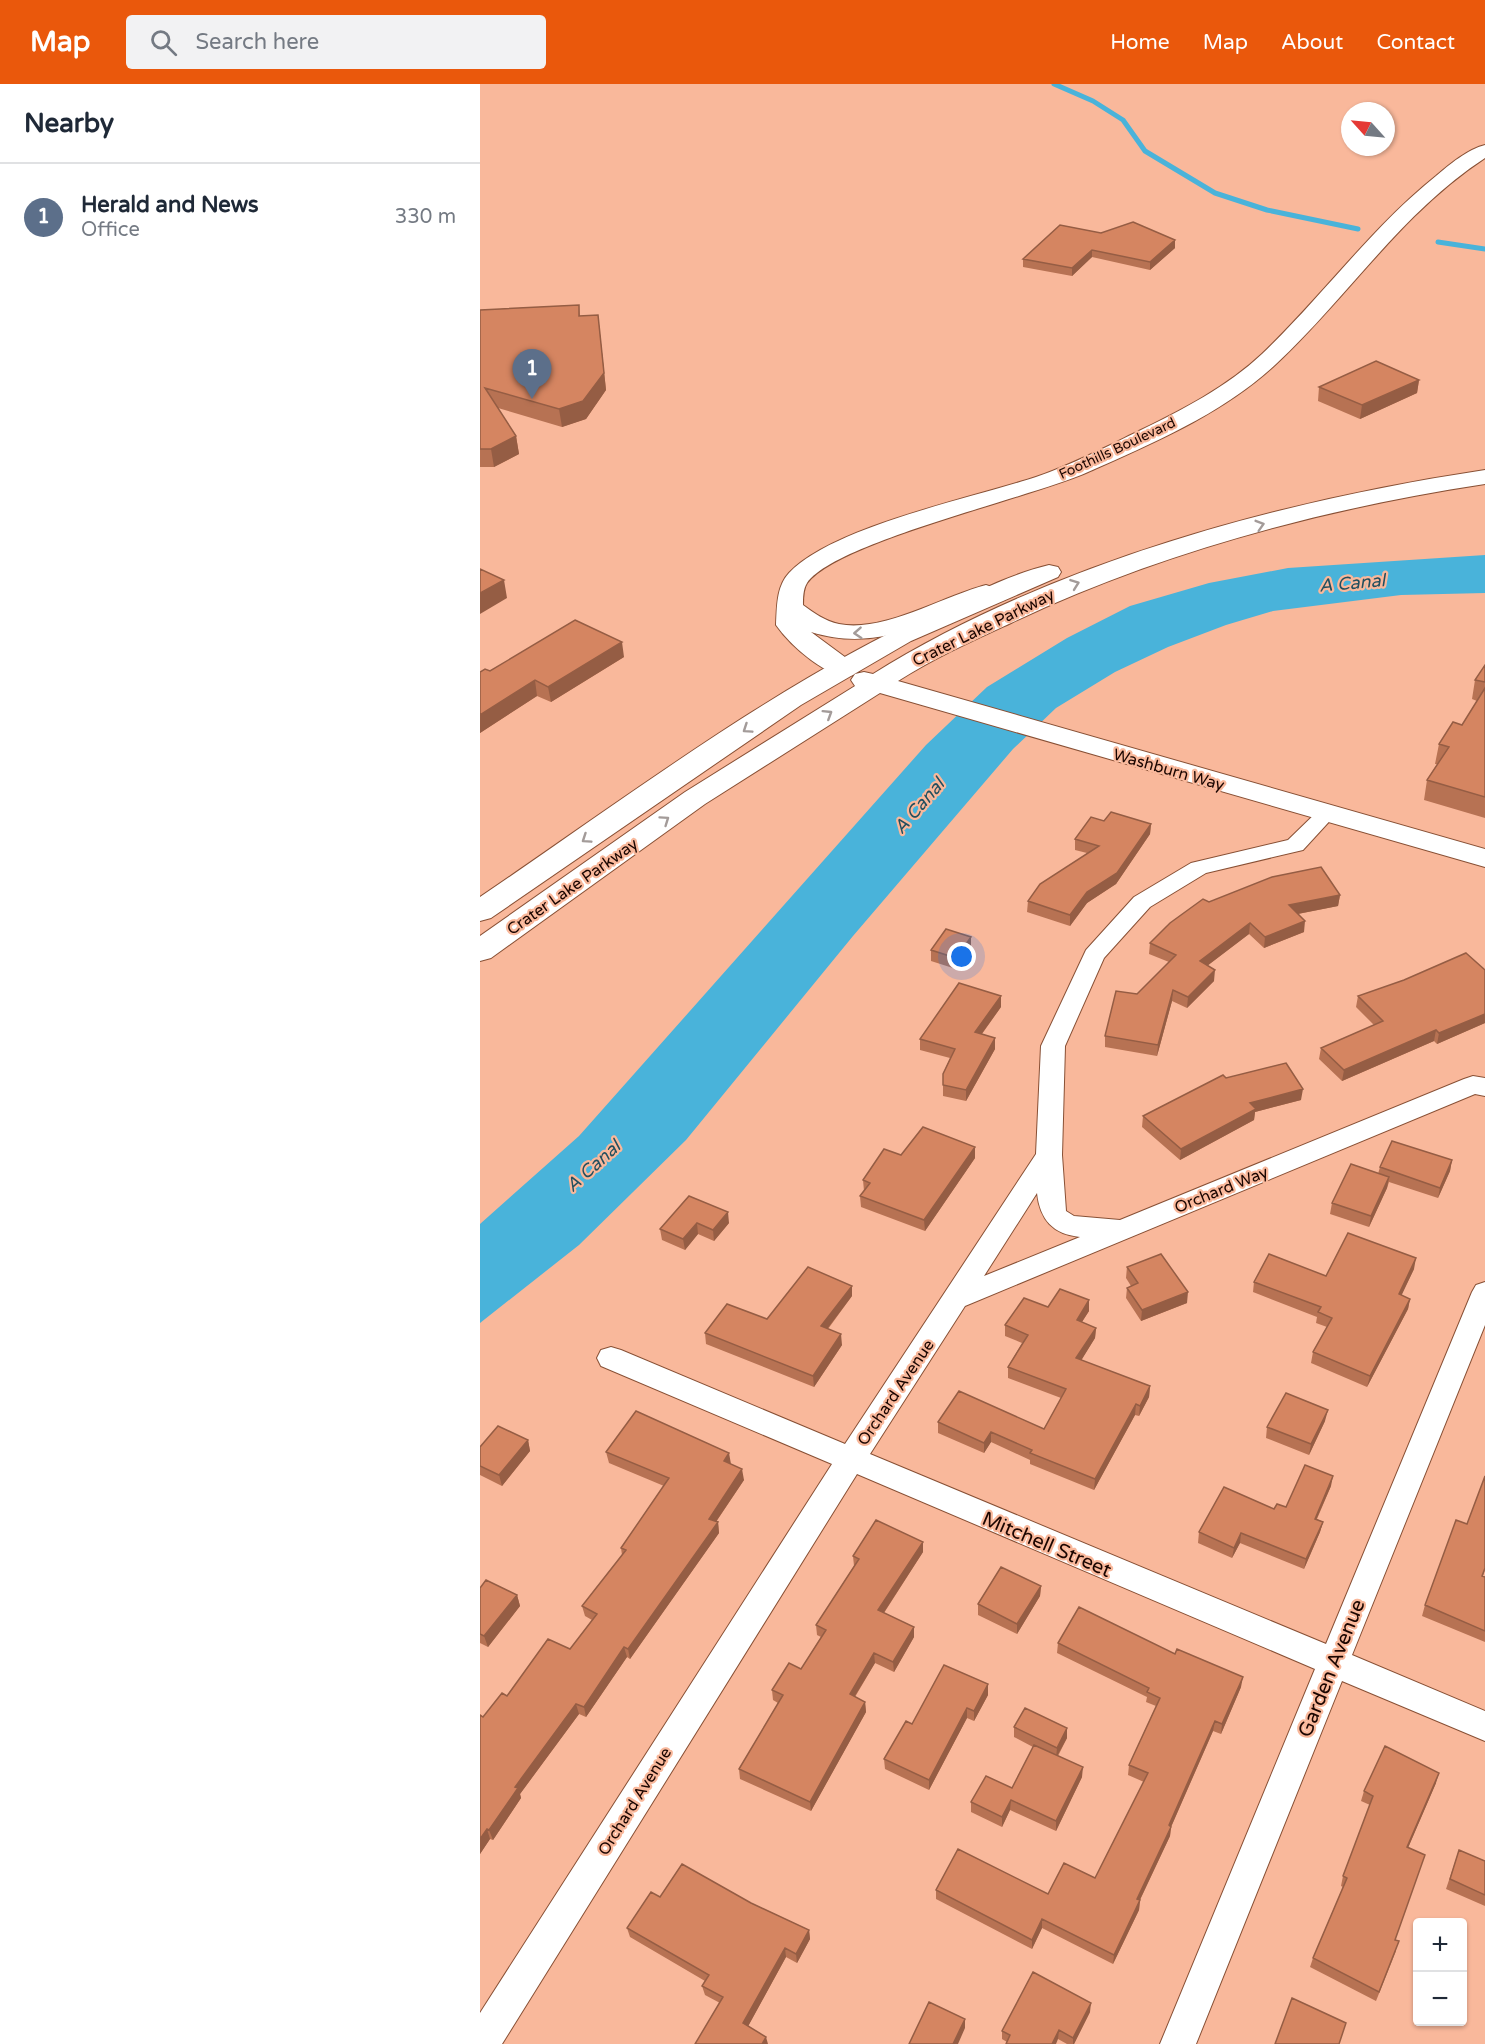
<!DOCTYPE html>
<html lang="en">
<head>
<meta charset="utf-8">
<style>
	:root { --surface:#fff; --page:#f2f2f3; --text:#1f2937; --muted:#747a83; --line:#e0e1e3; --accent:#ea580c }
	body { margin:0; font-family:"Varela Round",sans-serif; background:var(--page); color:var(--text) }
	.controls { position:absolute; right:18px; bottom:18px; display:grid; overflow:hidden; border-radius:6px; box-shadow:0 2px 4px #0004 }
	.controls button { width:54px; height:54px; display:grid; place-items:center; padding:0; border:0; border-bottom:2px solid var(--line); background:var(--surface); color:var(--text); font:30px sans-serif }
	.compass { position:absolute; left:861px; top:18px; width:54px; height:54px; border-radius:50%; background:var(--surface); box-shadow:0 2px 4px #0004; rotate:297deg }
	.you { position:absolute; left:482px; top:873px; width:21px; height:21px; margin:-15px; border:4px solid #fff; border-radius:50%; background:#1a73e8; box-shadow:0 0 0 9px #1a73e833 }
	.badge { display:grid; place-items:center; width:39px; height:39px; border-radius:50%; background:var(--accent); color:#fff; font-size:20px; font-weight:700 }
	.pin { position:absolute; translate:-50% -50px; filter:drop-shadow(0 2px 3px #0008) }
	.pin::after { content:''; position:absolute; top:32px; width:21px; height:18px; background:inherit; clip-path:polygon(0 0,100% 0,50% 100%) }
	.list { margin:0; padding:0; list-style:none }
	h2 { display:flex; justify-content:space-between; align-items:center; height:78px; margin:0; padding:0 24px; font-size:26px }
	h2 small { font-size:20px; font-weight:400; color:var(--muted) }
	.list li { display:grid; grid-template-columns:39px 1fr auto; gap:18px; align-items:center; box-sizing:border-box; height:108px; padding:0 24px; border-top:2px solid var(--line) }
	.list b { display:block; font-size:22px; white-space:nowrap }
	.list p { margin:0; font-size:20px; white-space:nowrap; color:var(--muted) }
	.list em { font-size:20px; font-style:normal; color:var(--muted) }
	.icon { flex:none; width:33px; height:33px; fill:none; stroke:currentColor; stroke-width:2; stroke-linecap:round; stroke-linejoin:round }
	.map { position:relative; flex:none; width:1005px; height:1960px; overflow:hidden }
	header { display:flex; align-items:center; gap:36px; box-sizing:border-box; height:84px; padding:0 30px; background:var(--accent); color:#fff }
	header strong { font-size:28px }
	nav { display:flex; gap:33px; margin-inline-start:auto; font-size:21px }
	.search { width:420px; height:54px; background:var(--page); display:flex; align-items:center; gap:15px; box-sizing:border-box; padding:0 21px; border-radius:6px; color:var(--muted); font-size:22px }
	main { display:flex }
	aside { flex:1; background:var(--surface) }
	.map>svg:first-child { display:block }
	.water { fill:#49b3da }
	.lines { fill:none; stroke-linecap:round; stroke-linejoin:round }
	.stream { stroke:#49b3da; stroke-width:5 }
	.street-casing { stroke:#885035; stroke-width:2 }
	.secondary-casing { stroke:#885035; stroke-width:2 }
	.primary-casing { stroke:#885035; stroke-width:2 }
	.street { fill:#fff; fill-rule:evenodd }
	.secondary { fill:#fff; fill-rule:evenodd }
	.primary { fill:#fff; fill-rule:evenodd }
	.wall { fill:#b77253 }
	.shaded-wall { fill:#955d44 }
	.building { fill:#d58561; stroke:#955d44; stroke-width:1.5 }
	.oneway { stroke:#a39b99 }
	.labels { text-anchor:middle; stroke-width:4.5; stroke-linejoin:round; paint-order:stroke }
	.far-street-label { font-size:14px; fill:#1a0500; stroke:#f9b89b }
	.street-label { font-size:16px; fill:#1a0500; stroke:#f9b89b }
	.water-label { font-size:18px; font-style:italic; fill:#224f5f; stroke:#f9b89b }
	.near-street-label { font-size:20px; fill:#1a0500; stroke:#f9b89b }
</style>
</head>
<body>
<header>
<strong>Map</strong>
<div class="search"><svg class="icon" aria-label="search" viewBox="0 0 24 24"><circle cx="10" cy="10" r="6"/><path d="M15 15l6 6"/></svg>Search here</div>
<nav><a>Home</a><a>Map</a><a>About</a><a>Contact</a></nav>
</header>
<main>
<aside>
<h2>Nearby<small></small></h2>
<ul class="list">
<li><span class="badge" style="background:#5c6f8a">1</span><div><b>Herald and News</b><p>Office</p></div><em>330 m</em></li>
</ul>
</aside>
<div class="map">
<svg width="1005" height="1960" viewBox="0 0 1005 1960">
	<rect width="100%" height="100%" fill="#f9b89b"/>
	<path class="water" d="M1005 471V509L921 511 793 527 746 541 688 563 635 588 576 624 533 665 373 852 206 1056 99 1161 0 1239V1140L99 1052 446 661 507 603 587 554 650 522 729 499 808 484Z"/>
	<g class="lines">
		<path class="stream" d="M574 0 613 17 643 36 665 67 735 109 787 126 878 145
			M958 158 1005 165"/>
		<g class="street-casing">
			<path id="street" d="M847 723 854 725 857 729 823 766 726 789 670 823 624 874 585 962 582 1071 586 1127 594 1132 640 1136 984 995 993 992 1005 994V1012L995 1010 485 1222 390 1370 846 1560 992 1208 996 1201 1005 1198V1241L872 1571 1005 1627V1657L862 1597 716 1960H680L835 1585 377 1390 22 1960H0V1929L352 1380 121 1282 117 1274 121 1266 131 1263 141 1266 365 1360 556 1070 561 962 606 866 654 813 711 779 808 756 840 725ZM557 1109C560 1136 573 1150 600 1153L504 1192Z"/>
		</g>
		<g class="secondary-casing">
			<path id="secondary" d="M1005 61V74C921 129 868 213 796 280 744 329 673 359 608 388 553 413 355 458 327 499 323 505 323 514 323 521 334 529 345 537 359 540 403 549 463 512 506 501L515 504 519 509 515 514C450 534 401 570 331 548L373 579 377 585 373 591C349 597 310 561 296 541 297 524 296 503 309 489 352 443 492 414 556 393 591 381 626 363 659 347 702 326 747 303 782 270 842 213 891 144 956 92 969 81 988 65 1005 61Z"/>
		</g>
		<g class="primary-casing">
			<path id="primary" d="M1005 386V400C842 425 680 468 531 539 492 557 454 574 418 597L1005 765V783L400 609 225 720 11 874 0 877V852L205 708 375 602 371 596 375 590 384 588 393 590C571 479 799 417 1005 386Z
				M569 481 578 483 581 488 578 493 431 557 321 621 11 834 0 837V813C149 712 295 600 459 525 495 509 531 490 569 481Z"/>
		</g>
		<use href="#street" class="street"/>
		<use href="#secondary" class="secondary"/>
		<use href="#primary" class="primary"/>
	</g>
	<path class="wall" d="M580 141 695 164 670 186 612 173 592 192 543 183V175Z
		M99 221 100 232 118 231 126 306 106 335 82 343 18 324 36 352 39 370 14 383H0V226Z
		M939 296 937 309 880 335 838 317 839 303Z
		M144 573 71 618 57 612 0 649V588Z
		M1005 581V734L944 716 947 696 957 680H955L959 660 982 641 997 617 992 615 995 596Z
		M624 737 671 740 670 750 636 800 607 819 590 842 547 828 548 817 607 769 595 766V755Z
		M860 811 858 822 818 830 824 848 784 864 769 850 727 882 734 897 707 924 692 917 677 972 625 963V952L657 910 689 878 669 870 670 859Z
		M491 864 476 885 451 877V866Z
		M1005 886V939L957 960 954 957 862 997 839 975 841 964 894 941 876 923 878 912Z
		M521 923 502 950 515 954V965L486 1017 463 1012V990L470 974 440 966V955Z
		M746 994 821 1016 775 1028 774 1036 700 1076 662 1043 663 1032Z
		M421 1071 495 1074 445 1147 381 1123 380 1112 384 1107 383 1096Z
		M972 1076 970 1087 958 1114 909 1098 907 1104 889 1143 850 1130 852 1119 898 1090 900 1083Z
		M209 1112 249 1139 234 1157 218 1150 205 1166 182 1156 180 1145Z
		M647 1183 707 1219 661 1237 646 1214 647 1204 651 1202 646 1194Z
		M934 1185 921 1211 930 1215 928 1225 887 1303 831 1279 833 1268 847 1243 836 1239 837 1233 773 1208 774 1198Z
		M372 1212 348 1245 362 1261 334 1303 226 1260 225 1249 287 1235Z
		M609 1216V1227L602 1238 616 1244 615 1254 601 1276 670 1302 669 1313 659 1332 655 1331 614 1406 550 1380V1376L511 1358 504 1369 458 1349V1338L564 1345 581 1314 528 1294V1283L542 1259 525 1252V1241L568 1223Z
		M845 1337 829 1371 786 1354 787 1343Z
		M48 1356 50 1367 22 1402 0 1391V1363Z
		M126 1368 251 1380 264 1396 236 1438H238L239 1449 150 1575 147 1573 106 1633 99 1630 40 1710 41 1714 13 1756 10 1755 0 1770V1631L3 1633 27 1612 90 1565 112 1536 105 1532 102 1522 142 1471 141 1464 184 1402 129 1379Z
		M1005 1392V1486L1003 1492 1005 1493V1558L942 1532 945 1521 987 1440Z
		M851 1402 837 1435 843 1438 840 1448 824 1485 760 1459 752 1474 718 1459 719 1448 794 1425 806 1423Z
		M443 1468 404 1529 434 1543V1553L414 1588 395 1579 375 1613 385 1618 386 1628 331 1727 260 1695 259 1685 298 1619 293 1616 292 1606 321 1585 341 1553 337 1551 336 1541 374 1482 373 1472Z
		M561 1502 560 1512 537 1550 498 1531V1520Z
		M0 1504 37 1511 40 1522 8 1563 0 1559Z
		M578 1559 761 1603 741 1650 733 1647 691 1743 690 1752 660 1816 659 1826 633 1880 562 1844 552 1865 456 1815V1806L568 1810 615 1794 664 1698 648 1691 649 1681 676 1622 666 1618 667 1613 577 1569Z
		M508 1600V1611L494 1637 487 1634 449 1706 405 1685 404 1675 432 1640Z
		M534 1643 587 1654 578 1672 602 1693 576 1747 530 1726 522 1743 491 1728V1718L532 1704 553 1663 534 1653Z
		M956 1699 928 1764 915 1856 916 1867 896 1917 830 1883 833 1874 863 1803 861 1802 863 1792 890 1721 881 1717 884 1707Z
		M979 1766 1005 1777V1822L966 1805Z
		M180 1813 271 1819 329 1846 330 1855 317 1879 306 1873 268 1942 240 1919 225 1911 222 1902 225 1897 150 1853 147 1844Z
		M610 1928 594 1960H587L578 1955 527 1958 522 1955V1947Z"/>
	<path class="shaded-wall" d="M695 156V164L670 186V178Z
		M612 166V173L592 192V184Z
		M118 231 126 306 106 335 82 343 79 325Z
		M939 296 937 309 880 335 882 321Z
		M36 352 39 370 14 383 11 365Z
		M24 496 27 514 0 530V509Z
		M142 558 144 573 71 618 68 603Z
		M55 596 57 612 0 649V631Z
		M671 740 670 750 636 800 607 819 590 842V831L607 808Z
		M860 811 858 822 807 832 809 821Z
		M825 837 824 848 784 864 785 853Z
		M770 839 769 850 719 888 720 877Z
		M491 853V864L476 885V874Z
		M735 886 734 897 707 924 708 913Z
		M693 906 692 917 677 972 678 961Z
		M521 912V923L495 959V948Z
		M1005 930V939L957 960 959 949Z
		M956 946 954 957 862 997 864 986Z
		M515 954V965L486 1017V1006Z
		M823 1005 821 1016 775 1028 774 1036 700 1076 701 1065 770 1019Z
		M495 1063V1074L445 1147 444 1136Z
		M972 1076 970 1087 958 1114 960 1104Z
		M909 1093 907 1104 889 1143 891 1132Z
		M248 1128 249 1139 234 1157 233 1146Z
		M217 1139 218 1150 205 1166 203 1155Z
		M936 1174 934 1185 917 1221 919 1210Z
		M372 1202V1212L341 1253V1242Z
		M708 1208 707 1219 661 1237 662 1226Z
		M930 1215 928 1225 887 1303 890 1292Z
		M609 1216V1227L596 1247 597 1236Z
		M616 1244 615 1254 596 1285V1274Z
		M361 1250 362 1261 334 1303 333 1292Z
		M670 1302 669 1313 659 1332 660 1322Z
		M656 1320 655 1331 614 1406 615 1395Z
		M848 1326 845 1337 829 1371 831 1360Z
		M511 1348V1358L504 1369V1359Z
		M48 1356 50 1367 22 1402 19 1391Z
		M249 1369 251 1380 244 1377Z
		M262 1385 264 1396 231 1445 229 1435Z
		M853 1392 851 1402 832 1445 835 1435Z
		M238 1438 239 1449 150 1575 148 1565Z
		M843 1438 840 1448 824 1485 826 1475Z
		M761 1449 760 1459 752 1474 754 1464Z
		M443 1458V1468L399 1536 398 1526Z
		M561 1502 560 1512 537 1550V1540Z
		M37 1511 40 1522 8 1563 4 1552Z
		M434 1543V1553L414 1588 413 1578Z
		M144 1563 147 1573 106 1633 104 1623Z
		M394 1569 395 1579 370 1620V1610Z
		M763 1593 761 1603 741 1650 742 1640Z
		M508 1600V1611L494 1637V1627Z
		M385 1618 386 1628 331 1727 330 1718Z
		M96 1620 99 1630 40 1710 41 1714 13 1756 9 1746 35 1703Z
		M487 1624V1634L449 1706V1696Z
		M735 1637 733 1647 691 1743 690 1752 656 1824 657 1815Z
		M587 1644V1654L576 1674 577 1664Z
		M603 1683 602 1693 576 1747V1737Z
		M959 1689 956 1699 924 1773 927 1763Z
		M531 1716 530 1726 522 1743V1733Z
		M7 1745 10 1755 0 1770V1755Z
		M660 1816 659 1826 633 1880 634 1871Z
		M562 1835V1844L552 1865V1856Z
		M329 1846 330 1855 317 1879 316 1870Z
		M305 1864 306 1873 265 1948 263 1939Z
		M611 1919 610 1928 594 1960H593V1954Z
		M485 1935V1944L478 1960H473Z
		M579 1946 578 1955 576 1960H572Z
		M286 1953 288 1960H282Z"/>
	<path class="building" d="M653 138 695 156 670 178 612 166 592 184 543 175 580 141 621 149Z
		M99 221V232L118 231 124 289 103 317 79 325 5 304 36 352 11 365H0V226Z
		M896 277 939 296 882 321 839 303Z
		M0 485 24 496 0 509Z
		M95 536 142 558 68 603 55 596 0 631V588L5 585 10 587Z
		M1005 581V598L995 596Z
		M1005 604V713L947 696 969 663 959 660 973 638 982 641Z
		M631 728 671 740 637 789 607 808 590 831 548 817 560 800 619 762 595 755 611 733 624 737Z
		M841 783 860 811 809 821 825 837 785 853 770 839 720 877 735 886 708 913 693 906 678 961 625 952 636 907 657 910 696 871 670 859 690 839 723 815 729 818 792 793Z
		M466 845 491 853 476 874 451 866Z
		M986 869 1005 886V930L959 949 956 946 864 986 841 964 903 937 878 912 924 896Z
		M479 899 521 912 495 948 515 954 486 1006 463 1001V990L475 965 440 955Z
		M806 979 823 1005 770 1019 776 1025 701 1065 663 1032 743 991 746 994Z
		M443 1043 495 1063 444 1136 380 1112 390 1099 383 1096 404 1065 421 1071Z
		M912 1057 972 1076 960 1104 900 1083Z
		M871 1080 909 1093 891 1132 852 1119Z
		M209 1112 248 1128 233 1146 217 1139 203 1155 180 1145Z
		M868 1149 936 1174 919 1210 930 1215 890 1292 833 1268 852 1234 838 1228 841 1223 774 1198 789 1170 846 1192Z
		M681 1170 708 1208 662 1226 647 1204 658 1199 647 1183Z
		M328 1183 372 1202 341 1242 361 1250 333 1292 225 1249 247 1220 287 1235Z
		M580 1205 609 1216 597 1236 616 1244 596 1274 670 1302 660 1322 656 1320 615 1395 550 1369 552 1366 511 1348 504 1359 458 1338 479 1307 564 1345 586 1305 528 1283 548 1251 525 1241 544 1214 568 1223Z
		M806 1309 848 1326 831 1360 787 1343Z
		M156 1327 249 1369 244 1377 262 1385 229 1435 238 1438 148 1565 144 1563 104 1623 96 1620 35 1703 38 1704 9 1746 7 1745 0 1755V1631L3 1633 22 1609 27 1612 68 1555 90 1565 117 1530 102 1522 146 1466 141 1464 189 1394 126 1368Z
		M18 1342 48 1356 19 1391 0 1382V1363Z
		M825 1381 853 1392 835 1435 843 1438 826 1475 761 1449 754 1464 719 1448 744 1403 794 1425 797 1420 806 1423Z
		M1005 1392V1484L1002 1492 1005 1493V1547L945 1521 976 1436 987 1440Z
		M396 1436 443 1458 398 1526 434 1543 413 1578 394 1569 370 1610 385 1618 330 1718 259 1685 303 1611 292 1606 309 1579 321 1585 346 1546 336 1541 379 1475 373 1472Z
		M521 1483 561 1502 537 1540 498 1520Z
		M6 1496 37 1511 4 1552 0 1550V1504Z
		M599 1523 695 1570 697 1565 763 1593 742 1640 735 1637 689 1741 691 1743 657 1815 660 1816 634 1871 562 1835 552 1856 456 1806 478 1765 568 1810 584 1779 615 1794 668 1689 649 1681 680 1614 667 1608 669 1604 578 1559Z
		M464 1581 508 1600 494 1627 487 1624 449 1696 404 1675 426 1637 432 1640Z
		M545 1624 587 1644 577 1664 534 1643Z
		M554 1661 603 1683 576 1737 531 1716 522 1733 491 1718 506 1692 532 1704Z
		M905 1662 959 1689 927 1763 945 1771 915 1856 919 1857 899 1908 833 1874 867 1794 863 1792 893 1712 884 1707Z
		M979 1766 1005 1777V1811L970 1795Z
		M202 1780 271 1819 329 1846 316 1870 305 1864 263 1939 286 1953 282 1960H215L243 1913 222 1902 229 1891 147 1844 171 1808 180 1813Z
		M553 1888 611 1919 593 1954 579 1946 572 1960H526L530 1951 522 1947Z
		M812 1914 866 1939 859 1960H795Z
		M449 1918 485 1935 473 1960H429Z"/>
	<defs><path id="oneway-chevron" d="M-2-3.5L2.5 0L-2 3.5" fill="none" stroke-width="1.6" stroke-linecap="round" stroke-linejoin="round" transform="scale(1.5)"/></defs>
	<g class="oneway">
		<use href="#oneway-chevron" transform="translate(780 441) rotate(-17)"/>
		<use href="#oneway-chevron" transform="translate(595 500) rotate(-20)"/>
		<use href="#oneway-chevron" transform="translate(378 549) rotate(176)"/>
		<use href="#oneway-chevron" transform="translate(348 630) rotate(-32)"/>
		<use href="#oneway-chevron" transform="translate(267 645) rotate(146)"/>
		<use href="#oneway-chevron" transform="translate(185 736) rotate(-35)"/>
		<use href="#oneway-chevron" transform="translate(106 755) rotate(146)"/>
	</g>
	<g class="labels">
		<g class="far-street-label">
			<text transform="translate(637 364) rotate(-25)" y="5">Foothills Boulevard</text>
		</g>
		<g class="street-label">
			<text transform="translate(503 543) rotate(-26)" y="6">Crater Lake Parkway</text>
			<text transform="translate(689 685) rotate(16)" y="6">Washburn Way</text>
			<text transform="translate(92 802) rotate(-35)" y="6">Crater Lake Parkway</text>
			<text transform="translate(741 1105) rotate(-22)" y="6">Orchard Way</text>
			<text transform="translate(415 1308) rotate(-56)" y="6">Orchard Avenue</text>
			<text transform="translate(154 1717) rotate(-58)" y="6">Orchard Avenue</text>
		</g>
		<g class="water-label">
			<text transform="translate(872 499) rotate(-5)" y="6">A Canal</text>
			<text transform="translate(439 722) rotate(-49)" y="6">A Canal</text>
			<text transform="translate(113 1082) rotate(-42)" y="6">A Canal</text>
		</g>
		<g class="near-street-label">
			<text transform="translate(567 1460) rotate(23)" y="7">Mitchell Street</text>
			<text transform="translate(851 1584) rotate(-68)" y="7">Garden Avenue</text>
		</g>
	</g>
</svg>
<div class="controls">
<button>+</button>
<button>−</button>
</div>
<svg class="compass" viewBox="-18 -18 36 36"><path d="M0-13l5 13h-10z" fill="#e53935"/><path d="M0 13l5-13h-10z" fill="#747a83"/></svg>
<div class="you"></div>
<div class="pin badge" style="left:52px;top:315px;background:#5c6f8a">1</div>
</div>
</main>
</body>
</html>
